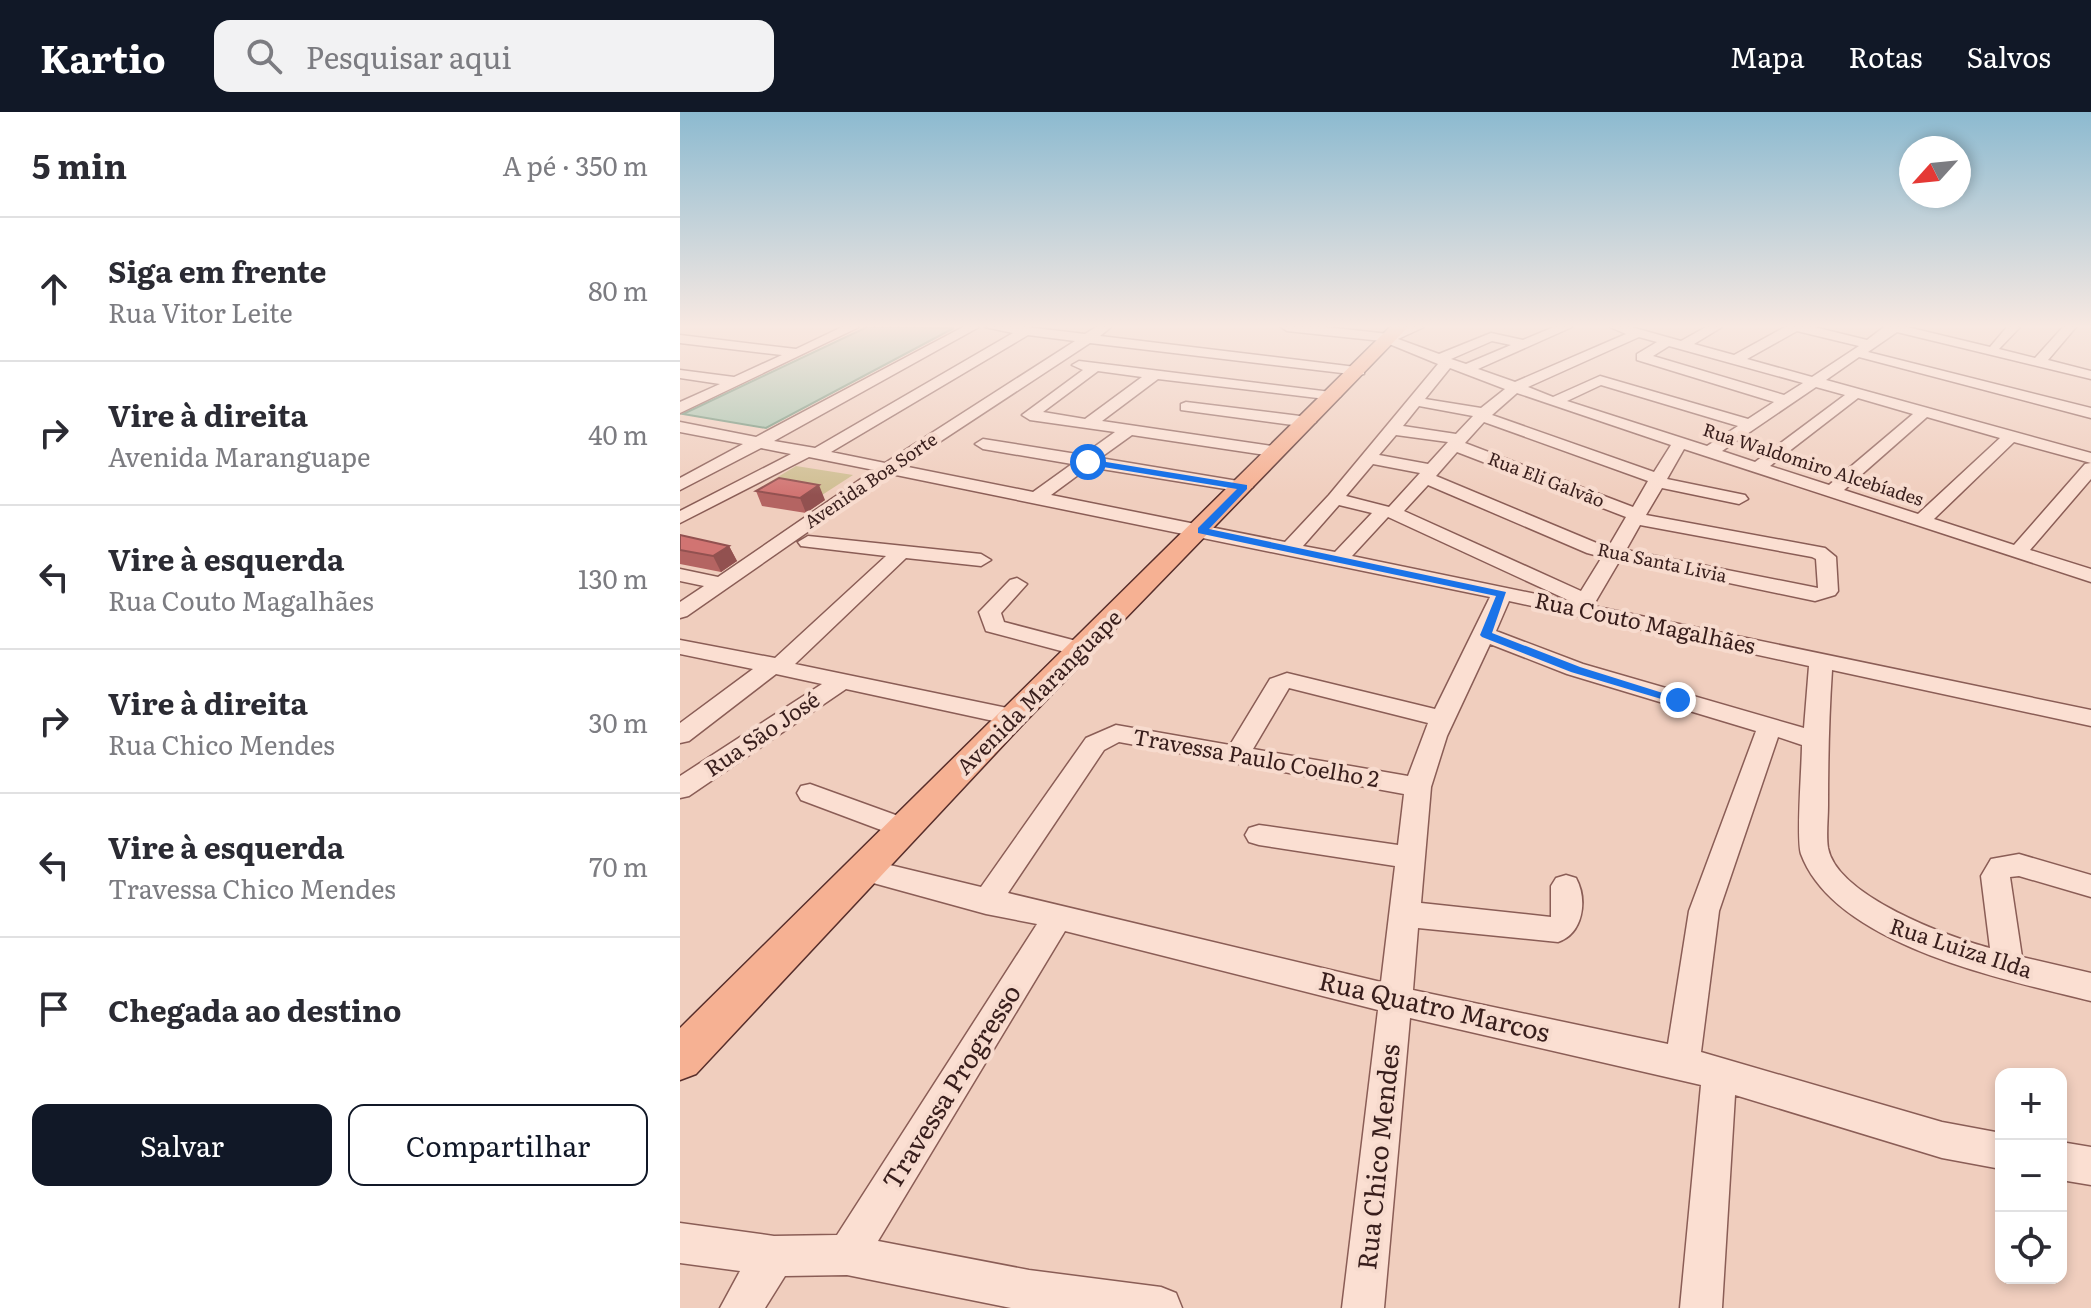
<!DOCTYPE html>
<html lang="pt">
<head>
<meta charset="utf-8">
<style>
	:root { --surface:#fff; --page:#f2f2f3; --text:#2b2b33; --muted:#7c7c81; --line:#e1e1e2; --accent:#111827 }
	body { margin:0; font-family:Literata,serif; background:var(--page); color:var(--text) }
	.controls { position:absolute; right:24px; bottom:24px; display:grid; overflow:hidden; border-radius:16px; box-shadow:0 4px 12px #0003 }
	.controls button { width:72px; height:72px; display:grid; place-items:center; padding:0; border:0; border-bottom:2px solid var(--line); background:var(--surface); color:var(--text); font:40px sans-serif }
	.compass { position:absolute; left:1219px; top:24px; width:72px; height:72px; border-radius:50%; background:var(--surface); box-shadow:0 4px 12px #0003; rotate:243deg }
	.stop { position:absolute; width:24px; height:24px; margin:-18px; border:6px solid #1a73e8; border-radius:50%; background:#fff }
	.stop.end { background:#1a73e8; border-color:#fff; box-shadow:0 2px 8px #0008 }
	.list { margin:0; padding:0; list-style:none }
	h2 { display:flex; justify-content:space-between; align-items:center; height:104px; margin:0; padding:0 32px; font-size:34px }
	h2 small { font-size:26px; font-weight:400; color:var(--muted) }
	.list li { display:grid; grid-template-columns:52px 1fr auto; gap:24px; align-items:center; box-sizing:border-box; height:144px; padding:0 32px; border-top:2px solid var(--line) }
	.list b { display:block; font-size:30px; white-space:nowrap }
	.list p { margin:0; font-size:26px; white-space:nowrap; color:var(--muted) }
	.list em { font-size:26px; font-style:normal; color:var(--muted) }
	.actions { display:flex; gap:16px; padding:24px 32px }
	.actions a { flex:1; padding:18px 0; border:2px solid var(--accent); border-radius:16px; text-align:center; font-size:28px; color:var(--accent) }
	.actions .main { background:var(--accent); color:#fff }
	.icon { flex:none; width:44px; height:44px; fill:none; stroke:currentColor; stroke-width:2; stroke-linecap:round; stroke-linejoin:round }
	.map { position:relative; flex:none; width:1411px; height:1196px; overflow:hidden }
	header { display:flex; align-items:center; gap:48px; box-sizing:border-box; height:112px; padding:0 40px; background:var(--accent); color:#fff }
	header strong { font-size:38px }
	nav { display:flex; gap:44px; margin-inline-start:auto; font-size:28px }
	.search { width:560px; height:72px; background:var(--page); display:flex; align-items:center; gap:20px; box-sizing:border-box; padding:0 28px; border-radius:16px; color:var(--muted); font-size:30px }
	main { display:flex }
	aside { flex:1; background:var(--surface) }
	.map>svg:first-child { display:block }
	.green { fill:#cfbe92 }
	.water { fill:#a2c2ac; stroke:#699077; stroke-width:2 }
	.lines { fill:none; stroke-linecap:round; stroke-linejoin:round }
	.minor-casing { stroke:#8a5d56; stroke-width:3 }
	.major-casing { stroke:#572e2b; stroke-width:3 }
	.minor { fill:#fbdfd2; fill-rule:evenodd }
	.major { fill:#f6b193; fill-rule:evenodd }
	.wall { fill:#b46462 }
	.shaded-wall { fill:#925150 }
	.building { fill:#d17472; stroke:#925150; stroke-width:2 }
	.route { fill:#1a73e8 }
	.labels { text-anchor:middle; stroke-width:8; stroke-linejoin:round; paint-order:stroke }
	.far-street-label { font-size:18px; fill:#381e1c; stroke:#f7dbce }
	.street-label { font-size:22px; fill:#381e1c; stroke:#f7dbce }
	.near-street-label { font-size:26px; fill:#381e1c; stroke:#f7dbce }
</style>
</head>
<body>
<header>
<strong>Kartio</strong>
<div class="search"><svg class="icon" aria-label="search" viewBox="0 0 24 24"><circle cx="10" cy="10" r="6"/><path d="M15 15l6 6"/></svg>Pesquisar aqui</div>
<nav><a>Mapa</a><a>Rotas</a><a>Salvos</a></nav>
</header>
<main>
<aside>
<h2>5 min<small>A pé · 350 m</small></h2>
<ul class="list">
<li><svg class="icon" aria-label="ahead" viewBox="0 0 24 24"><path d="M12 20V5M6 11l6-6 6 6"/></svg><div><b>Siga em frente</b><p>Rua Vitor Leite</p></div><em>80 m</em></li>
<li><svg class="icon" aria-label="right" viewBox="0 0 24 24"><path d="M7 20v-9h11M14 6l5 5-5 5"/></svg><div><b>Vire à direita</b><p>Avenida Maranguape</p></div><em>40 m</em></li>
<li><svg class="icon" aria-label="left" viewBox="0 0 24 24"><path d="M17 20v-9H6M10 6l-5 5 5 5"/></svg><div><b>Vire à esquerda</b><p>Rua Couto Magalhães</p></div><em>130 m</em></li>
<li><svg class="icon" aria-label="right" viewBox="0 0 24 24"><path d="M7 20v-9h11M14 6l5 5-5 5"/></svg><div><b>Vire à direita</b><p>Rua Chico Mendes</p></div><em>30 m</em></li>
<li><svg class="icon" aria-label="left" viewBox="0 0 24 24"><path d="M17 20v-9H6M10 6l-5 5 5 5"/></svg><div><b>Vire à esquerda</b><p>Travessa Chico Mendes</p></div><em>70 m</em></li>
<li><svg class="icon" aria-label="arrive" viewBox="0 0 24 24"><path d="M6 21V4h12l-3 4 3 4H6"/></svg><div><b>Chegada ao destino</b></div></li>
</ul>
<div class="actions"><a class="main">Salvar</a><a>Compartilhar</a></div>
</aside>
<div class="map">
<svg width="1411" height="1196" viewBox="0 0 1411 1196">
	<rect width="100%" height="100%" fill="#f0cebe"/>
	<path class="green" d="M116 354 173 363 142 383 83 374Z"/>
	<path class="water" d="M187 215 274 216 86 316 3 302Z"/>
	<g class="lines">
		<g class="minor-casing">
			<path id="minor" d="M162 215H179L0 301V290L40 272 0 266V258L54 265 102 243 0 231V223L116 237Z
				M283 215H299L94 329 135 336 333 221 305 215H346L405 222 416 215H431L420 224 684 256V262L679 263 410 231 223 354 353 380 392 352 303 337 295 332 303 327 403 343 435 320 350 308 342 303 403 258 392 253 399 249 659 281 661 284 654 288 478 267 422 309 598 335 606 340 598 345 452 323 420 346 564 370 573 375 564 380 409 355 371 383 605 430 649 383 758 252 702 229 607 219 601 215H645L709 222 726 215H744L718 227 759 242 811 221 843 228 874 215H892L798 257 835 270 946 222 930 215H951L1001 229 1026 215H1042L1014 232 1054 243 1105 215H1134L1187 228 1204 215H1227L1310 235 1327 215H1340L1319 237 1355 246 1383 215H1396L1368 248 1411 259V267L1217 220 1188 240 1411 296V306L1179 245 1146 268 1411 341V367L1350 438 1411 457V470L1004 337 987 367 1065 383 1068 387 1059 392 982 376 966 403 1145 436 1156 445 1158 479 1155 483 1135 489 940 448 913 494 1411 598V614L1152 558C1149 603 1148 648 1148 693 1148 707 1146 723 1148 736 1157 784 1268 825 1310 836L1301 764 1311 747 1339 742 1411 763V785L1339 764 1330 765 1342 845 1411 861V889C1327 868 1155 834 1121 742 1116 727 1122 654 1122 633L1098 625 1039 799 1021 940 1262 1010 1321 1021V1057L1262 1046 1055 983 1042 1196H1000L1021 973 730 906 704 1196H662L698 898 385 819 198 1129 349 1158 481 1175 496 1181 502 1196H331L167 1163 105 1164 85 1196H40L60 1159 0 1151V1111L94 1124 157 1123 357 812 306 802 175 766 171 758 175 750 185 747 301 775 406 626 436 613 550 633 590 567 607 561 755 597 810 485 211 362 7 504 0 506V490L24 474 0 469V457L38 465 194 358 129 345 0 411V399L111 342 81 336 0 378V366L63 332 0 320V310L76 325ZM1117 219 1179 234 1132 265 1067 247ZM348 223 395 229 205 351 151 340ZM959 225 977 230 957 242V248L1094 290 1068 307 920 264 873 285 848 275ZM812 229 831 233 786 252 771 247ZM989 234 1123 271 1104 283 973 244ZM770 256 825 277 801 296 745 287ZM418 259 462 265 405 307 363 300ZM921 273 1058 314 1027 334 887 289ZM1136 275 1165 283 1075 350 1042 339ZM837 281 991 333 974 360 812 303ZM1178 286 1233 302 1149 373 1090 354ZM739 294 793 304 776 322 723 314ZM1247 305 1320 326 1238 402 1164 378ZM804 310 968 369 953 395 785 331ZM716 323 768 330 748 352 699 343ZM1334 330 1411 351 1405 352 1334 433 1254 407ZM777 340 946 405 929 434 919 432 756 364ZM693 352 740 361 709 395 666 384ZM748 373 907 441 922 445 901 479 724 399ZM659 393 692 401 655 440 623 434ZM708 405 890 489 672 444ZM960 413 1132 445 1136 447 1138 476 946 438ZM829 489 1129 554 1124 616 903 552 816 519ZM810 532 887 562 1076 619 1009 799 988 932 733 878 738 816 878 830C903 822 908 788 896 766L886 763 876 766 871 774V805L741 791 751 675 767 624ZM609 576 748 611 728 664 573 637ZM439 630 724 682 718 733 579 713 569 716 565 723 569 730 579 733 715 754 701 870 328 781 424 638Z
				M506 290 628 305 636 310 628 315 501 298V292Z
				M128 424 301 442 311 448 301 454 226 446 115 552 332 597 341 599 344 605 341 611 332 613 166 577 9 684 0 686V664L142 572 96 562 9 629 0 631V611L73 557 0 542V528L95 546 206 444 121 434 118 430Z
				M337 466 347 472 321 501 324 510 408 532 411 537 408 542 400 544 306 519 299 500 330 468Z
				M130 672 235 710 239 717 235 724 225 727 121 688 117 681 121 674Z
				M1381 1030 1411 1035V1073L1381 1068Z"/>
		</g>
		<g class="major-casing">
			<path id="major" d="M710 215H728L343 612 16 962 0 968V916Z"/>
		</g>
		<use href="#minor" class="minor"/>
		<use href="#major" class="major"/>
	</g>
	<path class="wall" d="M76 379 145 388 126 401 82 394Z
		M0 423 49 434 57 449 41 460 0 452Z"/>
	<path class="shaded-wall" d="M139 373 145 388 126 401 120 386Z
		M49 434 57 449 41 460 33 444Z"/>
	<path class="building" d="M99 366 139 373 120 386 76 379Z
		M0 423 49 434 33 444 0 438Z"/>
	<linearGradient id="sky" x2="0" y2="1"><stop stop-color="#8cbad0"/><stop offset="0.56" stop-color="#f8e9e2"/><stop offset="1" stop-color="#f8e9e2" stop-opacity="0"/></linearGradient>
	<rect width="1411" height="383" fill="url(#sky)"/>
	<path class="route" d="M408 347 567 373V377L529 417 826 480 812 521 900 555 1005 588 998 592 891 560 802 525 800 523 816 484 518 421V416L557 377 405 352Z"/>
	<g class="labels">
		<g class="far-street-label">
			<text transform="translate(1133 353) rotate(18)" y="6">Rua Waldomiro Alcebíades</text>
			<text transform="translate(866 368) rotate(21)" y="6">Rua Eli Galvão</text>
			<text transform="translate(191 369) rotate(-34)" y="6">Avenida Boa Sorte</text>
			<text transform="translate(982 451) rotate(12)" y="6">Rua Santa Livia</text>
		</g>
		<g class="street-label">
			<text transform="translate(965 511) rotate(12)" y="8">Rua Couto Magalhães</text>
			<text transform="translate(359 580) rotate(-45)" y="8">Avenida Maranguape</text>
			<text transform="translate(82 622) rotate(-34)" y="8">Rua São José</text>
			<text transform="translate(576 646) rotate(10)" y="8">Travessa Paulo Coelho 2</text>
			<text transform="translate(1281 836) rotate(18)" y="8">Rua Luiza Ilda</text>
		</g>
		<g class="near-street-label">
			<text transform="translate(754 895) rotate(13)" y="9">Rua Quatro Marcos</text>
			<text transform="translate(272 975) rotate(-58)" y="9">Travessa Progresso</text>
			<text transform="translate(699 1045) rotate(-84)" y="9">Rua Chico Mendes</text>
		</g>
	</g>
</svg>
<div class="controls">
<button>+</button>
<button>−</button>
<button><svg class="icon" aria-label="locate" viewBox="0 0 24 24"><circle cx="12" cy="12" r="6"/><path d="M12 2v4M12 18v4M2 12h4M18 12h4"/></svg></button>
</div>
<svg class="compass" viewBox="-18 -18 36 36"><path d="M0-13l5 13h-10z" fill="#e53935"/><path d="M0 13l5-13h-10z" fill="#7c7c81"/></svg>
<div class="stop" style="left:408px;top:350px"></div>
<div class="stop end" style="left:998px;top:588px"></div>
</div>
</main>
</body>
</html>
